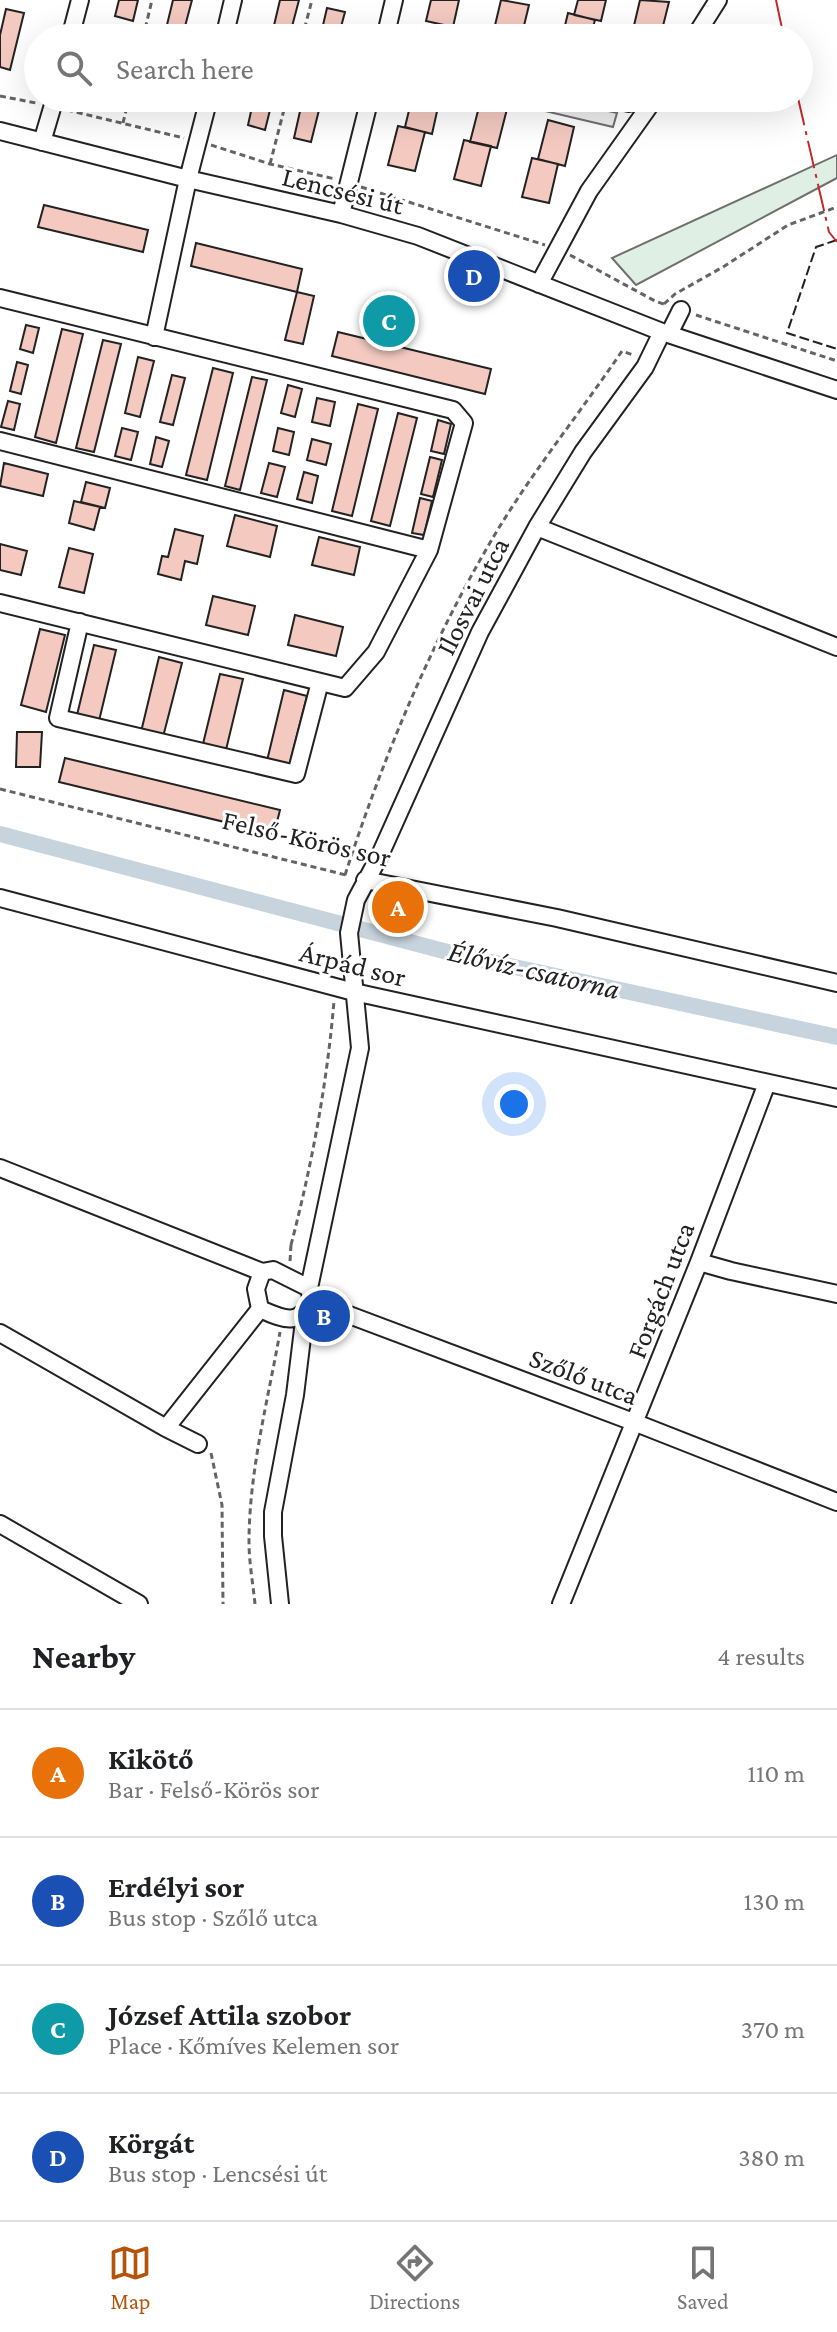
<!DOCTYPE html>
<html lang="en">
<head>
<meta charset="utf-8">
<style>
	:root { --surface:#fff; --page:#f6f6f6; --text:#202124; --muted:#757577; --line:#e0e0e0; --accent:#b45309 }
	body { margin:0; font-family:"Crimson Pro",serif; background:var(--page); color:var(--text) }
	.you { position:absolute; left:514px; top:1104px; width:28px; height:28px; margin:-20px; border:6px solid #fff; border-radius:50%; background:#1a73e8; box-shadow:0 0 0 12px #1a73e833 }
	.badge { display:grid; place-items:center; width:52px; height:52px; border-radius:50%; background:var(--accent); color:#fff; font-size:26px; font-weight:700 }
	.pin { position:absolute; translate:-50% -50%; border:4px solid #fff; box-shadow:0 2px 8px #0006 }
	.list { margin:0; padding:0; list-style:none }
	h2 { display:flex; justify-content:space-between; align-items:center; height:104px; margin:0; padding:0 32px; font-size:34px }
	h2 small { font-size:26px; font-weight:400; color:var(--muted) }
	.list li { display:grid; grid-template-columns:52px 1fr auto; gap:24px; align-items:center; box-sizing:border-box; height:128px; padding:0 32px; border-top:2px solid var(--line) }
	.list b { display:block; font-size:30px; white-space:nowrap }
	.list p { margin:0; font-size:26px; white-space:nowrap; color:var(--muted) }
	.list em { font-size:26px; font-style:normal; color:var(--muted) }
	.icon { flex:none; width:44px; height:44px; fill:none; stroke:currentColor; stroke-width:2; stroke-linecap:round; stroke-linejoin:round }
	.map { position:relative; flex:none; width:837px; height:1604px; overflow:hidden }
	.search { position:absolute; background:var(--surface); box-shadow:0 8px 32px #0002; left:24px; right:24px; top:24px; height:88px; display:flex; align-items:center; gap:20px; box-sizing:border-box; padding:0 28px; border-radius:44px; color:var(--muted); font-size:30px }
	.sheet { height:616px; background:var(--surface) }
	nav { display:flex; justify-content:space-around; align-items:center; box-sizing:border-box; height:112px; border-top:2px solid var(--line); background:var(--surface); font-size:22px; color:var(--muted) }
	nav a { display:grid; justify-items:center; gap:4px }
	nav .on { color:var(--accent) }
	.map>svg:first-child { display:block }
	.green { fill:#e0efe3; stroke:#6f6f6f; stroke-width:2 }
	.parking { fill:#ededed; stroke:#6f6f6f; stroke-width:2 }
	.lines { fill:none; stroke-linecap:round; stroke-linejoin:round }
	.canal { stroke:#c7d3dd; stroke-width:16 }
	.building { fill:#f3c9c0; stroke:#222; stroke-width:2 }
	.minor-casing { stroke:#222; stroke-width:20 }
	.path { stroke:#646464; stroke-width:3; stroke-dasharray:6 4; stroke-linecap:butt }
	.minor { stroke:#fff; stroke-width:16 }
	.fence { stroke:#222; stroke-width:2; stroke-dasharray:10 4; stroke-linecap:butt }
	.power { stroke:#c62828; stroke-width:2; stroke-dasharray:28 6 4 6; stroke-linecap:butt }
	.labels { text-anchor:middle; stroke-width:6; stroke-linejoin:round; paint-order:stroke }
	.street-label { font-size:28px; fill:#222; stroke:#fff }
	.water-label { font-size:30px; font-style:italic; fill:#222; stroke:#fff }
</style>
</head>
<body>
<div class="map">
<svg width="837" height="1604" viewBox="0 0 837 1604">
	<rect width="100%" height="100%" fill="#fff"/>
	<path class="green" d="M837 155V178L636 285 612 258Z"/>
	<path class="parking" d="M490 98H552L617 113 613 127Z"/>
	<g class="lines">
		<path class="canal" d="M0 834 459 955 837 1037"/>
	</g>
	<path class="building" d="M119 0H138L133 21 115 16Z
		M173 0H192L183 34 166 29Z
		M280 0H299L289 38H271Z
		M431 0H459L453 27 426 21Z
		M501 0 529 5 521 38H492Z
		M578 0H606L601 21 574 15Z
		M640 0 669 2 660 38 632 34Z
		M327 8 345 12 338 38H320Z
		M6 9 24 13 10 70 0 67V35Z
		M568 13 595 20 590 38H562Z
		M254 98H273L265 130 248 125Z
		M303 98H322L311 142 294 138Z
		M412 98H440L432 134 405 127Z
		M480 103 507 109 497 148 470 142Z
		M548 120 574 127 565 166 538 159Z
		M398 126 425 132 415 171 388 165Z
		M464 140 491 146 481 186 454 179Z
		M532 158 558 164 549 203 522 197Z
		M44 205 148 230 143 252 38 227Z
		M196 243 302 269 297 292 191 266Z
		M297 292 314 296 303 344 285 340Z
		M26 325 39 328 33 353 20 349Z
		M62 329 83 334 56 443 35 437Z
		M338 332 491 369 485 394 332 356Z
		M103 340 121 344 94 452 76 448Z
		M138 357 154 361 140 417 125 413Z
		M17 362 28 365 21 394 10 391Z
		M213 368 233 373 207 480 186 475Z
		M172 375 185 378 173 425 160 422Z
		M252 377 267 380 240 490 225 486Z
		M288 385 302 389 295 417 281 413Z
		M317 398 335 402 330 426 312 422Z
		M8 401 20 404 14 430 1 427Z
		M358 404 378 409 352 516 332 511Z
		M398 413 417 418 390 526 371 521Z
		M438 420 451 424 444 454 431 451Z
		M122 428 138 432 131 460 115 456Z
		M278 428 294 432 289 455 273 451Z
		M156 437 169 441 162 467 150 464Z
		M312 439 331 444 326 465 307 460Z
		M430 457 442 460 433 497 421 494Z
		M4 463 48 474 43 496 0 486Z
		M269 463 285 467 277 497 261 493Z
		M304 472 318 476 312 503 297 499Z
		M86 482 110 488 105 508 81 502Z
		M420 498 432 501 424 535 412 533Z
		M74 501 100 507 94 530 69 523Z
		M235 515 277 526 270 557 227 546Z
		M175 529 203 536 197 564 185 561 181 580 158 574 162 556 168 557Z
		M319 537 360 547 354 575 312 565Z
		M0 544 27 551 21 575 0 570Z
		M69 548 93 554 84 593 59 587Z
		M213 596 255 606 248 635 206 625Z
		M295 615 343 627 336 656 288 645Z
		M40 629 65 635 46 712 21 705Z
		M94 645 116 650 98 725 76 719Z
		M159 657 182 663 163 737 141 732Z
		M220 674 243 679 225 754 202 748Z
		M284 690 307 696 288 770 266 765Z
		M17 732H42L40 767H16Z
		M65 758 280 810 274 834 59 782Z"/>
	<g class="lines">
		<g class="minor-casing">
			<path id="minor" d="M70 38 80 0
				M224 38 233 0
				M385 38 394 0
				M694 38 718 0
				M605 98 629 103
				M0 131 188 179 341 214 418 236 662 332 837 390
				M42 142 55 98
				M341 214 370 98
				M539 284 589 191 655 98
				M0 298 453 410 464 423 429 550 376 652 345 688 0 603
				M669 334 681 310
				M154 337 188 179 209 98
				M0 441 429 550
				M537 527 837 647
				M80 622 58 718 296 774 320 682
				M365 880 557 918 837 983
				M0 898 354 992 837 1098
				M0 1168 262 1272 273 1270 309 1288 312 1301C298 1327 283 1319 260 1309L256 1289 262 1272
				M699 1262 731 1271 837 1294
				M309 1288 360 1048 349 933 356 900 380 855 480 632 537 527 583 452 645 367 662 332
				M312 1301 636 1423 837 1502
				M0 1333 166 1428 198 1444
				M166 1428 260 1309
				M0 1524 139 1604
				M280 1604 273 1536V1512L295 1395 305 1313
				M561 1604 699 1262 767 1083"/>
		</g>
		<path class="path" d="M143 38 152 0
			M302 38 312 0
			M0 96 36 103
			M67 110 184 138
			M123 123 129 98
			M211 145 270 164 335 179
			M270 164 287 98
			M361 187 545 245
			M570 255 655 301 666 305
			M664 304 675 294 723 267 788 225 837 207
			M696 315 837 361
			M0 789 346 875
			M345 875C383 758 431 642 494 536 532 472 580 413 622 351L633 355
			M291 1245C312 1164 327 1084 334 1001
			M290 1261 291 1245
			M211 1453 222 1505 223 1604
			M255 1604C253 1584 249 1562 249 1542 249 1472 268 1400 280 1332"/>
		<use href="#minor" class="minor"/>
		<path class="fence" d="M837 240 816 247 787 333 837 349"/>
		<path class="power" d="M776 0 784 38
			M798 98 829 232 837 242"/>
	</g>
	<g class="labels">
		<g class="street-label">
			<text transform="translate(343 190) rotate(14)" y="10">Lencsési út</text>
			<text transform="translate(472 596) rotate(-63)" y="10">Ilosvai utca</text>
			<text transform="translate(307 838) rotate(13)" y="10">Felső-Körös sor</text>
			<text transform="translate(353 964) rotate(14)" y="10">Árpád sor</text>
			<text transform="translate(660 1290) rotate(-69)" y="10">Forgách utca</text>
			<text transform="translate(584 1376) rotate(21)" y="10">Szőlő utca</text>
		</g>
		<g class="water-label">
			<text transform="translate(534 970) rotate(13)" y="10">Élővíz-csatorna</text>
		</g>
	</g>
</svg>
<div class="you"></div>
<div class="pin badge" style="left:398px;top:907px;background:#e8710a">A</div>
<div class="pin badge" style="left:324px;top:1316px;background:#1a4fb4">B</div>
<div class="pin badge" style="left:389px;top:321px;background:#0f9aa8">C</div>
<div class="pin badge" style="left:474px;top:276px;background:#1a4fb4">D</div>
<div class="search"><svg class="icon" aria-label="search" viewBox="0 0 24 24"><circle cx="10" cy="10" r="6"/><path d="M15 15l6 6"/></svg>Search here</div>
</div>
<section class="sheet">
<h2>Nearby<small>4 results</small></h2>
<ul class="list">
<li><span class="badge" style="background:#e8710a">A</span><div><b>Kikötő</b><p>Bar · Felső-Körös sor</p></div><em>110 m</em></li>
<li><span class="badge" style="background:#1a4fb4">B</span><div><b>Erdélyi sor</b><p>Bus stop · Szőlő utca</p></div><em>130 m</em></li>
<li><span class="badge" style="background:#0f9aa8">C</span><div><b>József Attila szobor</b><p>Place · Kőmíves Kelemen sor</p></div><em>370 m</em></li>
<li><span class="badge" style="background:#1a4fb4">D</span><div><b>Körgát</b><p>Bus stop · Lencsési út</p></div><em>380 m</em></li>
</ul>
</section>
<nav>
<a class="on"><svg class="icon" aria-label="map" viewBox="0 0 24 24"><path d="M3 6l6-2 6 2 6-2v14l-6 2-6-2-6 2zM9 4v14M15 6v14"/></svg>Map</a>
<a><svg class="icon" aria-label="directions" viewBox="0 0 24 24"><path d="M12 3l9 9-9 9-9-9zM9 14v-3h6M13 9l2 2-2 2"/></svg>Directions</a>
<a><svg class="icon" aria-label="saved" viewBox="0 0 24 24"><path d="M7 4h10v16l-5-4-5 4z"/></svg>Saved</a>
</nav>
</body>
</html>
